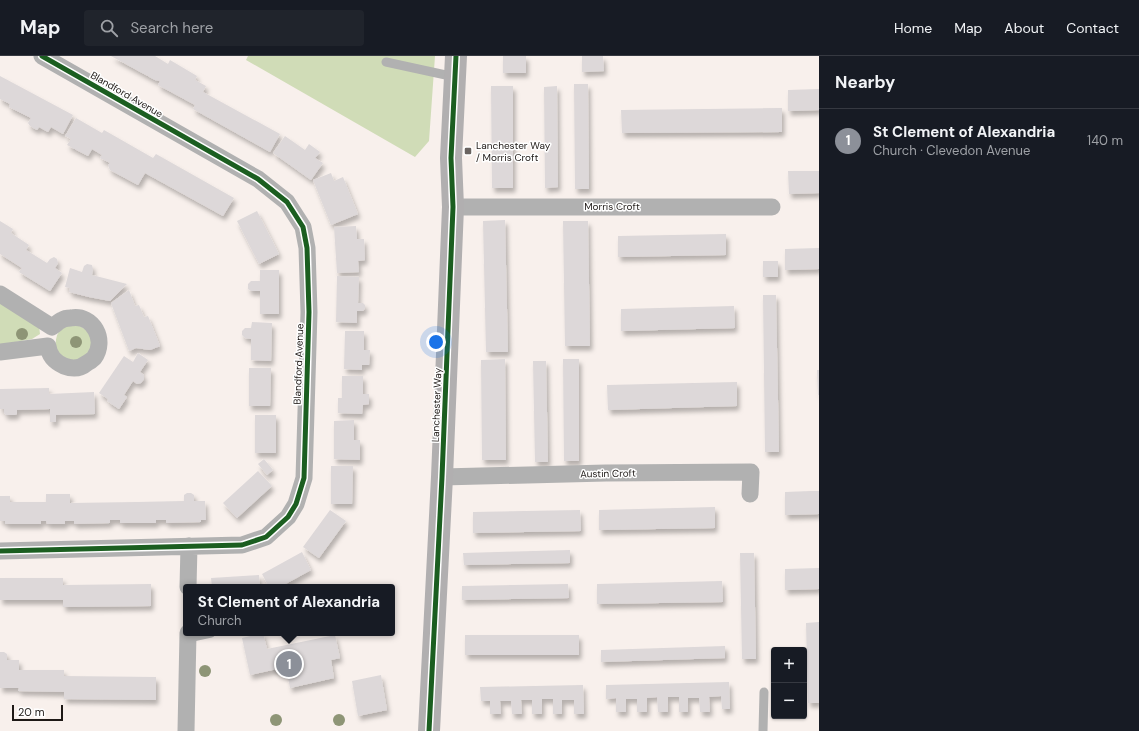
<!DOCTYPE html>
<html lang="en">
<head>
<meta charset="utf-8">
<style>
	:root { --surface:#171b24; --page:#20242c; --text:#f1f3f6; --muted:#9ea1a6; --line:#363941; --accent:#8c9099 }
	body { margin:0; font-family:"DM Sans",sans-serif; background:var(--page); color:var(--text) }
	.controls { position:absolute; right:12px; bottom:12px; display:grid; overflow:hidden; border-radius:4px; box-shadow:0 1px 3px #0004 }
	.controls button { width:36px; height:36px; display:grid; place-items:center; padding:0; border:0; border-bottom:1px solid var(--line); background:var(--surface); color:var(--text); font:20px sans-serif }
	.scale { position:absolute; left:12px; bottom:10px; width:51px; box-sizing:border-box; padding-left:4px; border:2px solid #1e1916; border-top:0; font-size:11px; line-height:14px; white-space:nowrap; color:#1e1916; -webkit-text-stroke:3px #fff; paint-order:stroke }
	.you { position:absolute; left:436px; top:286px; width:14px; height:14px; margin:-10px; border:3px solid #fff; border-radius:50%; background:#1a73e8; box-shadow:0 0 0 6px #1a73e833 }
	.badge { display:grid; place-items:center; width:26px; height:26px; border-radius:50%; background:var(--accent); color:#fff; font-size:13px; font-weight:700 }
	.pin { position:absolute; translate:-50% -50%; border:2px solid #fff; box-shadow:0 1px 4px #0006 }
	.popup { position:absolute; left:183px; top:528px; width:212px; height:52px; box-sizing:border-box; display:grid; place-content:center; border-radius:4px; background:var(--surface); filter:drop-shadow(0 1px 3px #0005); font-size:13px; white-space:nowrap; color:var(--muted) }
	.popup b { font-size:15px; color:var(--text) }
	.popup::after { content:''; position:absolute; left:50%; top:100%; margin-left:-8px; border:8px solid transparent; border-top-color:var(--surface) }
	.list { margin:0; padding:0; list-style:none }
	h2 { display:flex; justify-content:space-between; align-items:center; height:52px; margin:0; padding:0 16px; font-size:17px }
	h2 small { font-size:13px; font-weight:400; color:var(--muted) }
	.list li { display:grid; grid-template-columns:26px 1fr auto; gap:12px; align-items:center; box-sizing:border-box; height:64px; padding:0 16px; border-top:1px solid var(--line) }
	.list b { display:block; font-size:15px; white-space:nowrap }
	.list p { margin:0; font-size:13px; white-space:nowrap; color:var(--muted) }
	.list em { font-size:13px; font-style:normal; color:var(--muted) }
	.icon { flex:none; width:22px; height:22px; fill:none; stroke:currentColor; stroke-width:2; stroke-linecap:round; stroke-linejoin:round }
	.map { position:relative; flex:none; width:819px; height:675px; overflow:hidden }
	header { display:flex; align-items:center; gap:24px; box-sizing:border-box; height:56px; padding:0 20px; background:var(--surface); border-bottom:1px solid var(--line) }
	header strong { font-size:19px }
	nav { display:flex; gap:22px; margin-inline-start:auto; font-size:14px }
	.search { width:280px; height:36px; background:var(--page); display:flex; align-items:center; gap:10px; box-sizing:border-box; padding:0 14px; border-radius:4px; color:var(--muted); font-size:15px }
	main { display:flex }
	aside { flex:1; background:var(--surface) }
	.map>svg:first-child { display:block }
	.green { fill:#d0dcb7 }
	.building { fill:#ddd8d9; filter:url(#shadow) }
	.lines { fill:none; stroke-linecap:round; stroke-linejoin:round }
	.lane { stroke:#b1b1b1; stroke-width:9 }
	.street { stroke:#b1b1b1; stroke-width:17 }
	.secondary { stroke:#b1afb0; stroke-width:22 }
	.cycleway-casing { stroke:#fff; stroke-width:8 }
	.cycleway { stroke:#1b5e20; stroke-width:5 }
	.tree { fill:#8e9576 }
	.poi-dot { fill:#6a6461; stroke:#fff; stroke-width:1.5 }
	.labels { text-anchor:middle; stroke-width:3; stroke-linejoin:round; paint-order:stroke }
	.street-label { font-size:10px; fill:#1e1916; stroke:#fff }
	.poi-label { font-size:10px; fill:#1e1916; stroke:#fff; text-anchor:start }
</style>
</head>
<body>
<header>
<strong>Map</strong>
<div class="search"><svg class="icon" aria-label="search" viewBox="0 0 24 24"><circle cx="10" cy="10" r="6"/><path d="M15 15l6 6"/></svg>Search here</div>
<nav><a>Home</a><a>Map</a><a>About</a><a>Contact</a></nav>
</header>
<main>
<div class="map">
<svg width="819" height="675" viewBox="0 0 819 675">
	<defs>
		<filter id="shadow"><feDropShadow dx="2.5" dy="4.5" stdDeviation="2" flood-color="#0004"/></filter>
	</defs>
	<rect width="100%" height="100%" fill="#f8f0ec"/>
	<path class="green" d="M248 0H435L429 85 415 101 246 4Z
		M0 245 39 270 40 278 32 283 0 289Z
		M76 268 90 276 92 292 81 304C77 304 70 305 65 303 54 299 53 281 61 273 65 269 70 269 76 268Z"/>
	<path class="building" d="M111 0H155L168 8 170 4 197 20 195 24 206 30 203 36 280 78 270 96 193 53 195 49 158 29 160 25 155 24Z
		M503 0H526V17H503Z
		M582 0H603L604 15 582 16Z
		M0 20 73 59 63 78 51 71 48 76 39 71 37 74 30 70 28 67 31 62 9 51 10 48 0 43Z
		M574 28H588L589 133H575Z
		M491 30H513V132H492Z
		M557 30 558 131 545 132 544 31Z
		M819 33V54L788 55V34Z
		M782 52V76L622 77 621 54Z
		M76 62 102 77 104 74 153 102 156 98 234 142 223 160 145 117 138 129 110 114 108 109 110 107 100 102 102 99 92 93 88 100 67 89 71 83 65 80Z
		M285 80 305 94 309 88 320 96 315 102 323 107 311 124 273 97Z
		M788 115H819V137L789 138Z
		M331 117 334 125 343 121 358 158 331 169 313 124Z
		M257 155 279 198 259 208 237 165Z
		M505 164 508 296H486L483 165Z
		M0 165 13 173 11 177 29 189 26 194 47 207 50 203 54 201 57 203 58 207 55 212 62 217 50 235 19 216 22 212 0 198Z
		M563 165H588L590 290H565Z
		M356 170 357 183H364L365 204 358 205 359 216 337 217 334 171Z
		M726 178V199L618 201V180Z
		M819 192V213L785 214V193Z
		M763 205H778V221H763Z
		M87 208 92 209 93 213 92 219 127 228 110 245 89 241 69 236 70 232 65 231 70 212 82 216 84 210Z
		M260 214H279V258H260V235H251L248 233V228L251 225H260Z
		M337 220 359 221 358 247H363L365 249V252L363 255H357V267L336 266Z
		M129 234 135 250 139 249 144 261 148 260 160 290 150 294 136 292 129 295 111 247Z
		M763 239H776L779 396H765Z
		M734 250 735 272 621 275V253Z
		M252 266 272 267 271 305 251 304V283L245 282 242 279V275L245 272H251Z
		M345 275H364V294H370L369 309H362V314L344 313Z
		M138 297 148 304 140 316 144 319V323L141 327 137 328 133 325 124 339 127 341 119 353 107 345 108 343 99 337 124 300 133 306Z
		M505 303 506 404H482L481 304Z
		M563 303H579V405H564Z
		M533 305H546L548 406H535Z
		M249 312H271L270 350H249Z
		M817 314H819V339H818Z
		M342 320H363V338H369V348L363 349 362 358 338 357V342H342Z
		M737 326V350L608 354 607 329Z
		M49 332V338L94 336 95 358 56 359V366H50V353L17 354V358L15 359H6L4 357V353H0V333Z
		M255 359H276V397H255Z
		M354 364V384H360V404L334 403V365Z
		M264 403 273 414 267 419 258 408Z
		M331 410H353L352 448H331Z
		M258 415 272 430 237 462 223 447Z
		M811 435H819V458L785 459V436Z
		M187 437H191L194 439V445H205L206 464H201V466L166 467V464H156V467H120V464H110V467L74 468V465H65V468H47L46 465H41V468H5V465H0V440H10V446H46V438H70V447L137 446 184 445V439Z
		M715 451V472L599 474V454Z
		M330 454 346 465 319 502 303 491Z
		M580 454 581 475 473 477V456Z
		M570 494V507L464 509 463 497Z
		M302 496 311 514 280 531H269L262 518Z
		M740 497H754L756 603H742Z
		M819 512V533L785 534V513Z
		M259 519 260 531H212L211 522Z
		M0 522H63V529L151 528V550L63 551V544H0Z
		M722 525 723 546 597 548V528Z
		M568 528 569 542 462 544V530Z
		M819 566V647H808L806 567Z
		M263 577 267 593 335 579 340 602 331 604 334 622 290 632 286 611 250 619 242 582Z
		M465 579H579V599H465Z
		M725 590V602L601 606V594Z
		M0 596H4L7 598V604H19V614H64V620L156 621V644L64 643V636L18 635 19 632H0Z
		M381 619 387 654 358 660 352 625Z
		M729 626 730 653H722L721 640 709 641 710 656H700L699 642H688V656H679V641H668V656H658L657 641 647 642V656H637V643H626V656H616V642L606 643V629Z
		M583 629 584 658H574V644H562V658H553V643H542V658H532V644H521L522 658H512L511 645H500L501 658H490V645H481L480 631Z"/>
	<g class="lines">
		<path class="lane" d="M386 6 455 21
			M188 582 211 577
			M763 675 764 636"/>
		<path class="street" d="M453 151H772
			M0 238 52 271C55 269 59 265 62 264 65 262 68 262 71 262 93 258 107 284 94 302 92 304 89 306 87 307 80 313 72 313 64 310 55 306 49 300 48 290L0 296
			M442 421 606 417 751 416 750 438
			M0 495 242 489 266 481 288 461 296 448 304 422 309 256 307 192 303 171 287 146 258 123 42 0
			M188 531 189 490
			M186 675 188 577"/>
		<path class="secondary" d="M429 675 442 421 453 151 451 102 456 0"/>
		<g class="cycleway-casing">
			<path id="cycleway" d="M0 495 242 489 266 481 288 461 296 448 304 422 309 256 307 192 303 171 287 146 258 123 42 0
				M429 675 442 421 453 151 451 102 456 0"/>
		</g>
		<use href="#cycleway" class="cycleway"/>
	</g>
	<g class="tree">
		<circle cx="22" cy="278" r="6"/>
		<circle cx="76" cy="286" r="6"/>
		<circle cx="205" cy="615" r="6"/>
		<circle cx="276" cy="664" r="6"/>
		<circle cx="339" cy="664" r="6"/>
	</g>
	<rect class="poi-dot" x="464" y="91" width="8" height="8" rx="2"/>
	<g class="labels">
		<g class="street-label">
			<text transform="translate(127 38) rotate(30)" y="4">Blandford Avenue</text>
			<text x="612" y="154">Morris Croft</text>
			<text transform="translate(298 308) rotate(-88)" y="4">Blandford Avenue</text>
			<text transform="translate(436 349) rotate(-88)" y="4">Lanchester Way</text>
			<text transform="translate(608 417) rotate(-1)" y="4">Austin Croft</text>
		</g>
		<g class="poi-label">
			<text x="476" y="93">Lanchester Way<tspan x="476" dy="12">/ Morris Croft</tspan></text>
		</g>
	</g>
</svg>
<div class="controls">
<button>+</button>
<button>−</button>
</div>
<div class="scale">20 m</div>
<div class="you"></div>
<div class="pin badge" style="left:289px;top:608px">1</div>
<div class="popup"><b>St Clement of Alexandria</b>Church</div>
</div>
<aside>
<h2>Nearby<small></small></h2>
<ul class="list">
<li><span class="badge">1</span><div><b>St Clement of Alexandria</b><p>Church · Clevedon Avenue</p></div><em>140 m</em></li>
</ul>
</aside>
</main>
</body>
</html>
